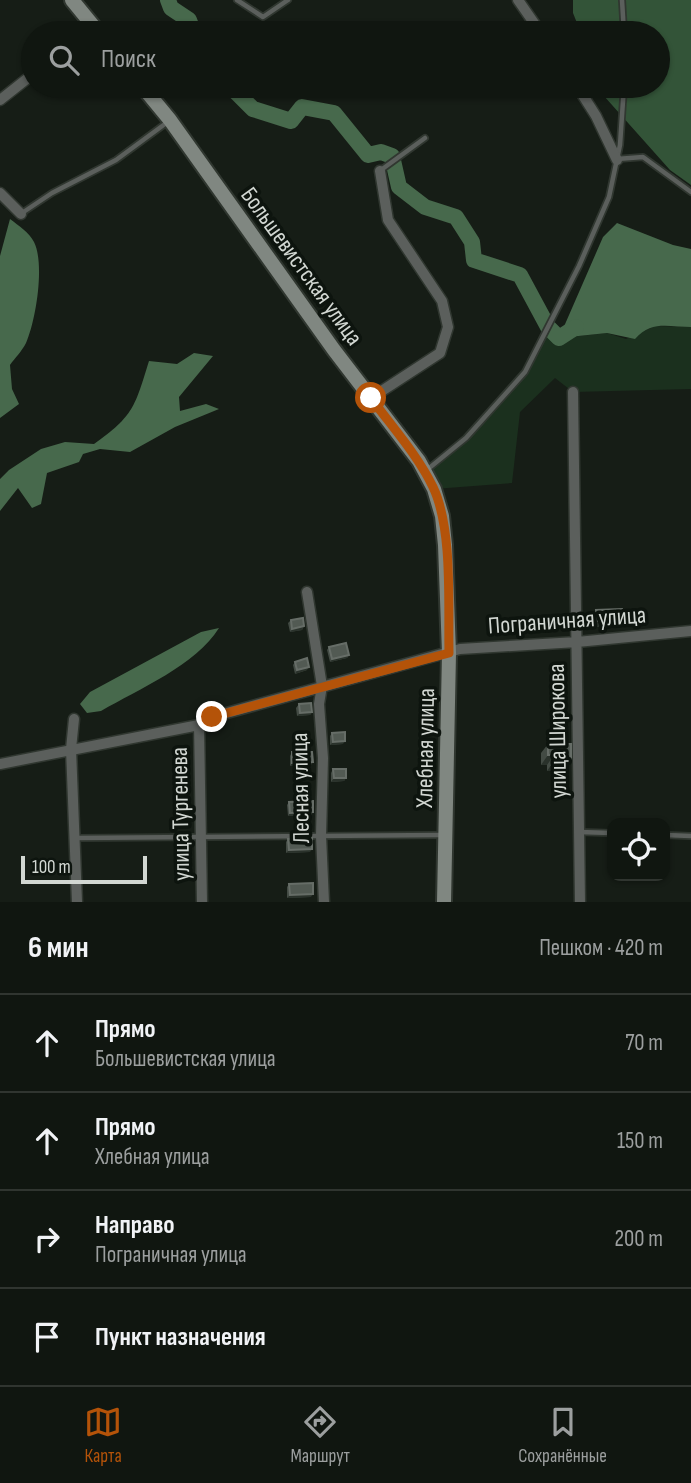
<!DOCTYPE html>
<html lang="ru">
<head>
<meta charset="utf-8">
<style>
	:root { --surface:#101610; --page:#1e231e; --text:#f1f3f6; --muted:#9c9f9f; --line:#303530; --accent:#b45309 }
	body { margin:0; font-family:"Sofia Sans Condensed",sans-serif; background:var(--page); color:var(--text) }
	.controls { position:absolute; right:21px; bottom:21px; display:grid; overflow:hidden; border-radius:14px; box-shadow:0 2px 5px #0004 }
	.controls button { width:63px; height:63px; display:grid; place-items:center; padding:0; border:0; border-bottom:2px solid var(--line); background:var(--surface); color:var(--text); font:35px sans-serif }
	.scale { position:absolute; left:21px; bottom:18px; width:126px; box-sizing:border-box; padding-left:7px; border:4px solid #d2d7d2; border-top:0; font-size:19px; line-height:24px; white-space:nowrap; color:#d2d7d2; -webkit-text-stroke:5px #0d140e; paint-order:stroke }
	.stop { position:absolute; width:21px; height:21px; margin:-16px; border:5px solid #b45309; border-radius:50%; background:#fff }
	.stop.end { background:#b45309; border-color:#fff; box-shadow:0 2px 7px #0008 }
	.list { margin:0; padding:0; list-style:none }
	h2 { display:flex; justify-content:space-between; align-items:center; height:91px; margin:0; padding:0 28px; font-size:30px }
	h2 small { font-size:23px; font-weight:400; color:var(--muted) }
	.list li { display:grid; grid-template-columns:46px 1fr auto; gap:21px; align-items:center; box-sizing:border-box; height:98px; padding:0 28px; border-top:2px solid var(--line) }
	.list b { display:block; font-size:26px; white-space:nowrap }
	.list p { margin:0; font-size:23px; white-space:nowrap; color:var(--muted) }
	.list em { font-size:23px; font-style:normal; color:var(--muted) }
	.icon { flex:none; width:38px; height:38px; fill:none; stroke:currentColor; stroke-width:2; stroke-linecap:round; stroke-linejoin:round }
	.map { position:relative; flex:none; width:691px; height:902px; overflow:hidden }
	.search { position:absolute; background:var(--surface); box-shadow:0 2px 5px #0004; left:21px; right:21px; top:21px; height:77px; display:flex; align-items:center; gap:18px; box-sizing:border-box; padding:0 24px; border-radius:38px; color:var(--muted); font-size:26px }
	.sheet { height:483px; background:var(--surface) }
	nav { display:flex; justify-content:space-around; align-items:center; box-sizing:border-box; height:98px; border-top:2px solid var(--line); background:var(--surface); font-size:19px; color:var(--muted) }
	nav a { display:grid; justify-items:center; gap:4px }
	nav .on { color:var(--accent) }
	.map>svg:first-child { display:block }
	.green { fill:#1b301e }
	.forest { fill:#335438 }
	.water { fill:#47694c }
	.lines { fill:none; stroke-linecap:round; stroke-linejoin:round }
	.river { stroke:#47694c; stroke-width:16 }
	.lane-casing { stroke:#303730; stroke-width:8 }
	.street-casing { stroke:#303730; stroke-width:13 }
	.secondary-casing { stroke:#303730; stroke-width:18 }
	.lane { stroke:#5b5f5c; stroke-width:4.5 }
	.street { stroke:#5b5f5c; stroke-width:10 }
	.secondary { stroke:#808781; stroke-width:14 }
	.wall { fill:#434b44 }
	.shaded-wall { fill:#2a322b }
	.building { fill:#525a53; stroke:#666d67; stroke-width:2 }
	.route { stroke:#b45309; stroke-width:9 }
	.labels { text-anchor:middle; stroke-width:7; stroke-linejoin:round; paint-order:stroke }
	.street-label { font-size:24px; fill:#d2d7d2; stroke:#0d140e }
</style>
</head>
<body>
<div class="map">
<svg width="691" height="902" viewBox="0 0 691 902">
	<rect width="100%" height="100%" fill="#161d16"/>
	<path class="green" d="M655 326 691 327V389L573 392 555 378 520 412 512 483 434 489 425 472 466 438 525 372 548 327 559 338 607 333 626 339Z"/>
	<path class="forest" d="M573 0H691V185L670 170 604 96 601 86H658V33H581L573 13Z"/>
	<path class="water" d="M10 219C19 226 29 232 34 242 45 264 36 320 26 343 22 351 15 358 10 365L12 389 19 404 0 418V256Z
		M617 223 673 245 691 249V327C668 327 652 320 635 339L607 333 559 338 603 237Z
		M194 353 213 356 179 397 180 411 206 404 219 409 175 427 130 452 100 449 83 454 79 462 47 473 41 504 32 508 18 488 0 511V479L9 470 41 449 65 442 94 444C134 416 135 406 149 361L177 364Z
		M219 628C196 665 139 689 101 711L87 713 80 704 90 692 201 632Z"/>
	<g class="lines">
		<path class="river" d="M168 0 171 8 189 20 194 33
			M230 86 253 109 291 121 302 107 334 113 368 155 381 152 392 156 399 187 425 207 456 217 472 242 474 260 520 275 548 327 559 338 576 327"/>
		<g class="lane-casing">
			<path id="lane" d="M237 0 263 17 288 0
				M622 0 624 33
				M617 159 643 157 691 192
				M381 170 425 138
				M22 213 52 193 116 160 169 121
				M428 469 466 438 525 372 579 266 609 197 620 145 624 86
				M579 832 612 833
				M665 835 691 836
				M76 838 442 835"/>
		</g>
		<g class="street-casing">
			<path id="street" d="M518 0 541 33
				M83 33 92 26
				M577 86 596 116 617 160
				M0 100 33 74
				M0 193 21 214
				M573 392 580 902
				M371 398 440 353 448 327 442 301 388 220 380 171
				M307 592 322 686 319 704 323 758 321 836 324 902
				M74 719 71 749 77 902
				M199 725 202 902
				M0 764 199 725 212 717 460 649 577 642 691 631"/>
		</g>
		<g class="secondary-casing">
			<path id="secondary" d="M72 0 99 33
				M142 86 170 120 334 350 419 461 434 489 442 516 445 545 449 653 444 902"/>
		</g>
		<use href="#lane" class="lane"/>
		<use href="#street" class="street"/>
		<use href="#secondary" class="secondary"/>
	</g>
	<path class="wall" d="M596 610 617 626 592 627V616Z
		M291 620 304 626 302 630 290 632 288 623Z
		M329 647 349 655 347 658 330 662 327 650Z
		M295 662 307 670 295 674 293 665Z
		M299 704 312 712 310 715 297 716 296 708Z
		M332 733 343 744 330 745V736Z
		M548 744 564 771H547V765H541V753Z
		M292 752 313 762 310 766H290V756Z
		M333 769 346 778 344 781 331 782V773Z
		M289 802 313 812 311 815 288 816 287 805Z
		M288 839 310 852 286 853V842Z
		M289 884 311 897 287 898V887Z"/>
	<path class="shaded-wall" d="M622 620 617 626 592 627 597 621Z
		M304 626 302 630 290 632 292 629Z
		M349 655 347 658 330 662 332 659Z
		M309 667 307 670 295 674 297 670Z
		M312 712 310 715 297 716 300 713Z
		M345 741 343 744 330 745 333 742Z
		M548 755H554L547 765H541Z
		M554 761H571L564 771H547Z
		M313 762 310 766H290L292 763Z
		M334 778H346L344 781 331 782Z
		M313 812 311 815 288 816 290 813Z
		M312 849 310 852 286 853 289 850Z
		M313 894 311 897 287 898 290 895Z"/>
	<path class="building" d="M622 609V620L597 621 596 610Z
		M303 618 304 626 292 629 291 620Z
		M346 643 349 655 332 659 329 647Z
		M307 658 309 667 297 670 295 662Z
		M311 703 312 712 300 713 299 704Z
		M345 732V741L333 742 332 733Z
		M548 744H571V761H554V755H548Z
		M292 752H312L313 762 292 763Z
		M333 769H346V778H334Z
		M313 801V812L290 813 289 802Z
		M312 838V849L289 850 288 839Z
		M313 883V894L290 895 289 884Z"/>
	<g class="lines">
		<path class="route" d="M212 717 449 653C448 605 453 529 433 487 417 454 392 427 371 398"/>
	</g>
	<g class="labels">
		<g class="street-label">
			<text transform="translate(302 266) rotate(54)" y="8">Большевистская улица</text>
			<text transform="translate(567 620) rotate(-4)" y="8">Пограничная улица</text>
			<text transform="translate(557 731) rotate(-91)" y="8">улица Широкова</text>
			<text transform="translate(425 748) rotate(-89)" y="8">Хлебная улица</text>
			<text transform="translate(300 788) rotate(-91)" y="8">Лесная улица</text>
			<text transform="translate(180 814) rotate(-91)" y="8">улица Тургенева</text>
		</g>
	</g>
</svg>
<div class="controls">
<button><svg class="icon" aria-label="locate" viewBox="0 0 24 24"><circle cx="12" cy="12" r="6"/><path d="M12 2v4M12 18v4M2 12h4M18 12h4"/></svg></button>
</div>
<div class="scale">100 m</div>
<div class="stop" style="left:371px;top:398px"></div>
<div class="stop end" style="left:212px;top:717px"></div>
<div class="search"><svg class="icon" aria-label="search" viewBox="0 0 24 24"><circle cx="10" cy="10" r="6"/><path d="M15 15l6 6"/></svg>Поиск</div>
</div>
<section class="sheet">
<h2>6 мин<small>Пешком · 420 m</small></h2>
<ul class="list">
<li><svg class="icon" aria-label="ahead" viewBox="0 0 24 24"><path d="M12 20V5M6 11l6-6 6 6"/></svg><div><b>Прямо</b><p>Большевистская улица</p></div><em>70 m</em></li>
<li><svg class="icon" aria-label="ahead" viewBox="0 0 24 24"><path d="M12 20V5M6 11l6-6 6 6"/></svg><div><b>Прямо</b><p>Хлебная улица</p></div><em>150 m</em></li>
<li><svg class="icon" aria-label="right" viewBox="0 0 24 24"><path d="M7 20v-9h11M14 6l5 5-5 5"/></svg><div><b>Направо</b><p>Пограничная улица</p></div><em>200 m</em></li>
<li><svg class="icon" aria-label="arrive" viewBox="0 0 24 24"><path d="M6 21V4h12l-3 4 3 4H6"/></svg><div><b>Пункт назначения</b></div></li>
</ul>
</section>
<nav>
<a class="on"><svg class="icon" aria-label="map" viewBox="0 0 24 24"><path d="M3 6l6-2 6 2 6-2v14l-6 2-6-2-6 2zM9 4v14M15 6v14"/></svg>Карта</a>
<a><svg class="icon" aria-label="directions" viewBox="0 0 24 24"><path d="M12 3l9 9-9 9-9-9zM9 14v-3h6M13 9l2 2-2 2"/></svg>Маршрут</a>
<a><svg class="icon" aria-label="saved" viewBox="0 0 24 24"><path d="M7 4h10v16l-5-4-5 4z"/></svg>Сохранённые</a>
</nav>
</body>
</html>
